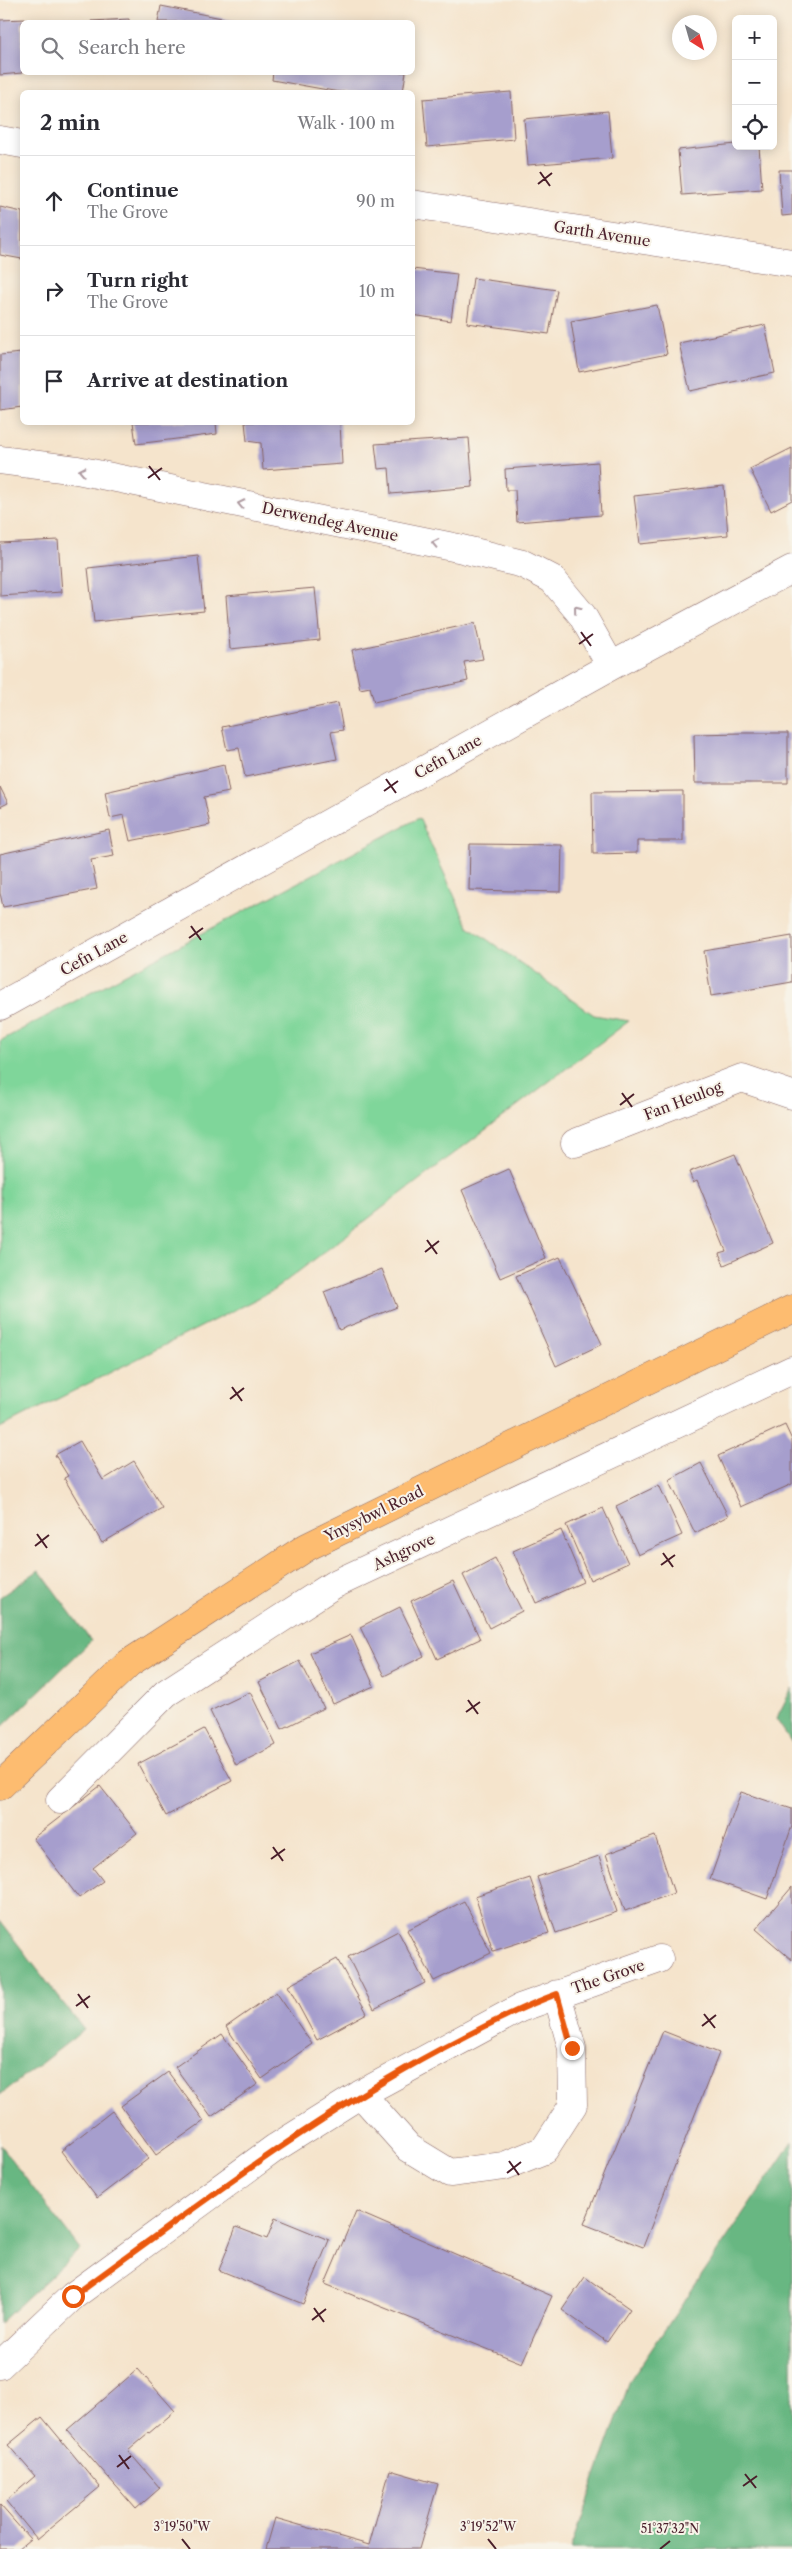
<!DOCTYPE html>
<html lang="en">
<head>
<meta charset="utf-8">
<style>
	:root { --surface:#fff; --page:#f2f2f3; --text:#2b2b33; --muted:#7c7c81; --line:#e1e1e2 }
	body { margin:0; font-family:"Libre Caslon Text",serif; background:var(--page); color:var(--text) }
	.controls { position:absolute; right:15px; top:15px; display:grid; overflow:hidden; border-radius:8px; box-shadow:0 2px 12px #0003 }
	.controls button { width:45px; height:45px; display:grid; place-items:center; padding:0; border:0; border-bottom:1px solid var(--line); background:var(--surface); color:var(--text); font:25px sans-serif }
	.compass { position:absolute; left:672px; top:15px; width:45px; height:45px; border-radius:50%; background:var(--surface); box-shadow:0 2px 12px #0003; rotate:143deg }
	.stop { position:absolute; width:15px; height:15px; margin:-11px; border:4px solid #ea580c; border-radius:50%; background:#fff }
	.stop.end { background:#ea580c; border-color:#fff; box-shadow:0 1px 5px #0008 }
	.list { margin:0; padding:0; list-style:none }
	h2 { display:flex; justify-content:space-between; align-items:center; height:65px; margin:0; padding:0 20px; font-size:21px }
	h2 small { font-size:16px; font-weight:400; color:var(--muted) }
	.list li { display:grid; grid-template-columns:32px 1fr auto; gap:15px; align-items:center; box-sizing:border-box; height:90px; padding:0 20px; border-top:1px solid var(--line) }
	.list b { display:block; font-size:19px; white-space:nowrap }
	.list p { margin:0; font-size:16px; white-space:nowrap; color:var(--muted) }
	.list em { font-size:16px; font-style:normal; color:var(--muted) }
	.icon { flex:none; width:28px; height:28px; fill:none; stroke:currentColor; stroke-width:2; stroke-linecap:round; stroke-linejoin:round }
	.map { position:relative; flex:none; width:792px; height:2549px; overflow:hidden }
	.search { position:absolute; background:var(--surface); box-shadow:0 2px 12px #0003; left:20px; top:20px; width:395px; height:55px; display:flex; align-items:center; gap:12px; box-sizing:border-box; padding:0 18px; border-radius:8px; color:var(--muted); font-size:19px }
	.panel { position:absolute; background:var(--surface); box-shadow:0 2px 12px #0003; left:20px; top:90px; width:395px; height:335px; border-radius:8px }
	.map>svg:first-child { display:block }
	.green { fill:#7fd69a; stroke:#647a62 }
	.forest { fill:#67b782; stroke:#586b56 }
	.building { fill:#a69ecd }
	.lines { fill:none; stroke-linecap:round; stroke-linejoin:round }
	.minor-casing { stroke:#866463; stroke-width:29 }
	.major-casing { stroke:#866463; stroke-width:29 }
	.minor { stroke:#fff; stroke-width:28 }
	.major { stroke:#fdbc6f; stroke-width:28 }
	.oneway { stroke:#ae9aa0 }
	.route { stroke:#ea580c; stroke-width:6 }
	.ticks { fill:none; stroke:#4a1f2b; stroke-width:2 }
	.labels { text-anchor:middle; stroke-width:4; stroke-linejoin:round; paint-order:stroke }
	.street-label { font-size:15px; fill:#4a1f2b; stroke:#f7f3e8 }
	.ticks-label { font-size:12px; text-anchor:middle; fill:#4a1f2b; stroke:#f7f3e8; stroke-width:4; stroke-linejoin:round; paint-order:stroke }
</style>
</head>
<body>
<div class="map">
<svg width="792" height="2549" viewBox="0 0 792 2549">
	<rect width="100%" height="100%" fill="#f7f3e8"/>
	<filter id="ink" filterUnits="userSpaceOnUse"><feTurbulence type="fractalNoise" baseFrequency=".02" numOctaves="2"/><feDisplacementMap in="SourceGraphic" scale="10" xChannelSelector="R" yChannelSelector="G"/><feConvolveMatrix kernelMatrix="1 2 1 2 8 2 1 2 1" color-interpolation-filters="sRGB"/></filter>
	<filter id="wash" filterUnits="userSpaceOnUse"><feTurbulence type="fractalNoise" baseFrequency=".0096" numOctaves="4" result="noise"/><feDisplacementMap in="SourceGraphic" scale="20" xChannelSelector="R" yChannelSelector="G"/><feGaussianBlur stdDeviation="1.12" result="paint"/><feColorMatrix in="noise" values="0 0 0 0 0 0 0 0 0 0 0 0 0 0 0 0 0 1.4 0 .05"/><feComposite in="paint" operator="in"/></filter>
	<g filter="url(#wash)">
		<rect width="100%" height="100%" fill="#f5e4cc"/>
		<path class="green" d="M419 818 468 926 594 1015 629 1021 274 1290 0 1428V1041Z"/>
		<path class="forest" d="M39 1570 91 1641 0 1729V1597Z
			M792 1688V1743L776 1719Z
			M0 1921 84 2030 0 2095Z
			M792 2142V2549H570L630 2381Z
			M0 2145 80 2249 0 2323Z"/>
		<g id="blocks">
			<path class="building" d="M161 6 242 22H158Z
				M26 19 27 22H22V73L0 75V20Z
				M129 19V22H91V21Z
				M273 72H406L403 92H339L272 80Z
				M511 92 514 139 427 147 423 99Z
				M608 111 612 158 528 165 524 119Z
				M736 144 759 146 762 189 682 195 678 150Z
				M779 170H792V215L782 216Z
				M0 207 22 212V259L0 255Z
				M412 269 457 274 451 321 412 315Z
				M473 278 557 290 549 334 467 323Z
				M657 305 667 354 579 372 571 321Z
				M765 325 775 373 690 391 679 343Z
				M22 353V407L0 410V355Z
				M133 422H216L217 434 136 444Z
				M245 422H340L342 464 263 470 261 443 247 441Z
				M469 438 473 487 391 494 389 468 378 469 375 444Z
				M792 448V500L771 511 750 469Z
				M598 462 601 515 517 522 515 490H506L505 469Z
				M724 486 728 535 640 544 634 496Z
				M58 540 62 592 0 596V543Z
				M198 556 204 611 94 622 88 568Z
				M315 588 320 640 230 649 226 596Z
				M475 623 483 659 464 662 468 681 374 702 370 687 360 689 352 650Z
				M338 703 343 730 331 732 337 759 245 777 239 748 227 750 222 727Z
				M742 733H788V783H695L694 734Z
				M224 765 229 792 204 797 210 825 130 841 124 815 110 818 105 792Z
				M0 787 8 803 0 807Z
				M683 791V841H637V853L593 854 592 792Z
				M109 830 114 856 91 860 97 889 3 907 0 893V854Z
				M470 844 562 845 561 892 469 890Z
				M792 936V982L711 996 704 951Z
				M735 1154 773 1243 724 1265 719 1253 726 1251 697 1180 693 1182 689 1172Z
				M509 1169 546 1258 500 1278 462 1190Z
				M560 1257 602 1344 556 1366 516 1276Z
				M382 1269 397 1307 339 1330 324 1292Z
				M785 1425 792 1440V1484L741 1507 718 1456Z
				M80 1441 103 1480 134 1461 162 1508 102 1543 64 1478 68 1476 55 1455Z
				M701 1463 728 1516 695 1533 669 1480Z
				M659 1485 682 1535 638 1555 616 1506Z
				M603 1508 628 1563 590 1580 566 1525Z
				M561 1530 583 1582 536 1603 513 1551Z
				M495 1558 522 1611 489 1628 463 1575Z
				M453 1581 480 1639 437 1659 411 1601Z
				M400 1607 424 1656 384 1676 360 1627Z
				M351 1635 374 1686 333 1704 310 1653Z
				M300 1661 324 1708 282 1729 259 1682Z
				M250 1692 276 1745 236 1765 210 1711Z
				M204 1729 232 1781 166 1816 138 1764Z
				M100 1786 137 1833 93 1868 103 1881 79 1898 33 1838Z
				M741 1792 792 1809V1826L767 1899 710 1879Z
				M655 1836 674 1893 625 1911 606 1854Z
				M599 1856 617 1912 556 1933 537 1877Z
				M530 1878 549 1933 493 1951 475 1896Z
				M792 1887V1960L756 1929Z
				M464 1901 491 1953 434 1981 407 1930Z
				M398 1931 425 1983 374 2009 348 1957Z
				M337 1959 367 2013 317 2040 288 1986Z
				M276 1992 312 2044 262 2079 226 2027Z
				M663 2031 719 2053 643 2247 584 2224Z
				M222 2034 258 2084 211 2117 175 2067Z
				M168 2072 204 2121 156 2155 121 2106Z
				M112 2111 148 2159 97 2198 61 2151Z
				M356 2211 552 2296 522 2363 325 2284Z
				M275 2218 329 2240 303 2304 219 2270 236 2227 267 2239Z
				M585 2277 630 2309 607 2342 562 2310Z
				M138 2369 175 2411 128 2451 160 2488 136 2509 67 2430Z
				M42 2417 100 2487 37 2539 6 2501 35 2476 8 2445Z
				M390 2470 438 2484 419 2549H266L275 2518 369 2545Z
				M0 2505 30 2539 18 2549H0Z"/>
		</g>
	</g>
	<g filter="url(#ink)">
		<use href="#blocks" fill-opacity="0" stroke="#866463" stroke-width="1"/>
		<g class="lines">
			<g class="minor-casing">
				<path id="minor" d="M0 140 22 144
					M412 204 792 263
					M0 460 77 470 458 548 523 564 552 579 582 615 611 666
					M0 1006 611 666 792 569
					M575 1143 742 1078 792 1095
					M60 1800 166 1693 333 1585 792 1370
					M361 2094 409 2148 450 2173 504 2166 544 2150 573 2105 572 2048 557 1994
					M0 2365 73 2296 275 2148 361 2094 520 2008 659 1959"/>
			</g>
			<g class="major-casing">
				<path id="major" d="M0 1786 129 1663 307 1547 792 1309"/>
			</g>
			<use href="#minor" class="minor"/>
			<use href="#major" class="major"/>
		</g>
		<defs><path id="oneway-chevron" d="M-2-3.5L2.5 0L-2 3.5" fill="none" stroke-width="1.6" stroke-linecap="round" stroke-linejoin="round" transform="scale(1.25)"/></defs>
		<g class="oneway">
			<use href="#oneway-chevron" transform="translate(82 471) rotate(-169)"/>
			<use href="#oneway-chevron" transform="translate(241 504) rotate(-168)"/>
			<use href="#oneway-chevron" transform="translate(435 543) rotate(-168)"/>
			<use href="#oneway-chevron" transform="translate(577 609) rotate(-129)"/>
		</g>
	</g>
	<g class="lines" filter="url(#ink)">
		<path class="route" d="M73 2296C193 2209 310 2119 441 2049 480 2029 516 2009 557 1994L572 2048"/>
	</g>
	<path class="ticks" d="M540 172 550 186M538 184 552 173M149 466 160 480M148 478 162 468M581 632 591 646M579 644 593 634M386 779 396 793M384 791 398 781M191 926 201 940M189 938 203 928M622 1093 632 1107M620 1105 634 1094M427 1240 437 1254M425 1252 439 1241M232 1387 242 1401M230 1399 244 1388M37 1534 47 1548M35 1546 49 1535M663 1553 673 1567M661 1565 675 1555M468 1700 478 1714M466 1712 480 1702M273 1847 283 1861M271 1859 285 1849M78 1994 88 2008M76 2006 90 1996M704 2014 715 2028M702 2026 716 2015M509 2161 519 2175M507 2173 521 2162M314 2308 324 2322M312 2320 326 2309M119 2455 129 2469M117 2467 131 2456M745 2474 756 2488M743 2486 757 2476M182 2539 190 2549M488 2539 496 2549M660 2549 670 2541"/>
	<g class="labels">
		<g class="street-label">
			<text transform="translate(602 234) rotate(9)" y="5">Garth Avenue</text>
			<text transform="translate(330 522) rotate(12)" y="5">Derwendeg Avenue</text>
			<text transform="translate(448 757) rotate(-29)" y="5">Cefn Lane</text>
			<text transform="translate(94 954) rotate(-29)" y="5">Cefn Lane</text>
			<text transform="translate(683 1101) rotate(-21)" y="5">Fan Heulog</text>
			<text transform="translate(374 1514) rotate(-26)" y="5">Ynysybwl Road</text>
			<text transform="translate(404 1552) rotate(-25)" y="5">Ashgrove</text>
			<text transform="translate(608 1977) rotate(-19)" y="5">The Grove</text>
		</g>
	</g>
	<g class="ticks-label">
		<text x="182" y="2531">3°19'50"W</text>
		<text x="488" y="2531">3°19'52"W</text>
		<text x="670" y="2533">51°37'32"N</text>
	</g>
</svg>
<div class="controls">
<button>+</button>
<button>−</button>
<button><svg class="icon" aria-label="locate" viewBox="0 0 24 24"><circle cx="12" cy="12" r="6"/><path d="M12 2v4M12 18v4M2 12h4M18 12h4"/></svg></button>
</div>
<svg class="compass" viewBox="-18 -18 36 36"><path d="M0-13l5 13h-10z" fill="#e53935"/><path d="M0 13l5-13h-10z" fill="#7c7c81"/></svg>
<div class="stop" style="left:73px;top:2296px"></div>
<div class="stop end" style="left:572px;top:2048px"></div>
<div class="search"><svg class="icon" aria-label="search" viewBox="0 0 24 24"><circle cx="10" cy="10" r="6"/><path d="M15 15l6 6"/></svg>Search here</div>
<section class="panel">
<h2>2 min<small>Walk · 100 m</small></h2>
<ul class="list">
<li><svg class="icon" aria-label="ahead" viewBox="0 0 24 24"><path d="M12 20V5M6 11l6-6 6 6"/></svg><div><b>Continue</b><p>The Grove</p></div><em>90 m</em></li>
<li><svg class="icon" aria-label="right" viewBox="0 0 24 24"><path d="M7 20v-9h11M14 6l5 5-5 5"/></svg><div><b>Turn right</b><p>The Grove</p></div><em>10 m</em></li>
<li><svg class="icon" aria-label="arrive" viewBox="0 0 24 24"><path d="M6 21V4h12l-3 4 3 4H6"/></svg><div><b>Arrive at destination</b></div></li>
</ul>
</section>
</div>
</body>
</html>
